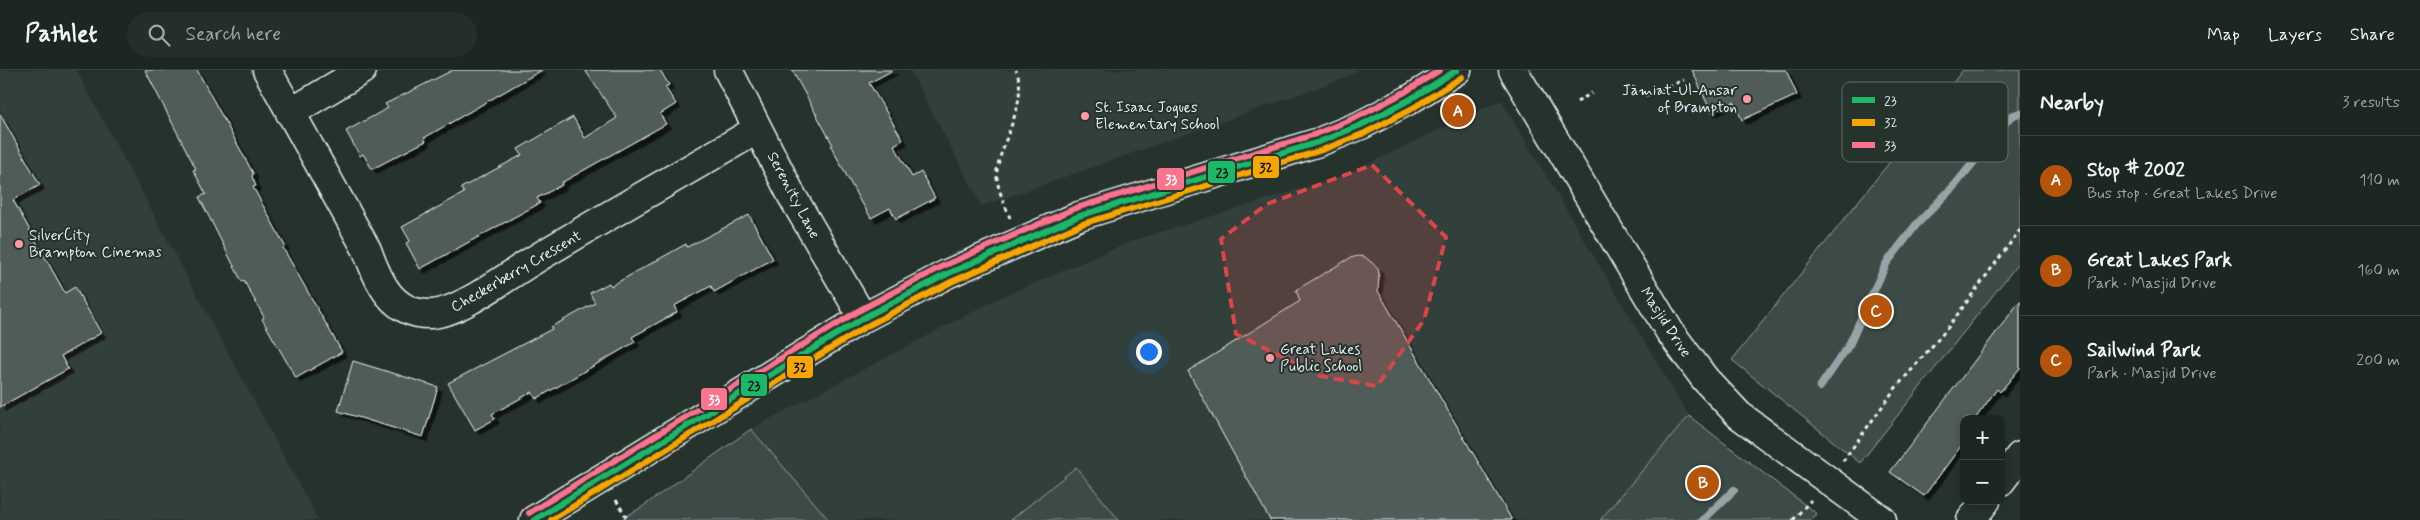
<!DOCTYPE html>
<html lang="en">
<head>
<meta charset="utf-8">
<style>
	:root { --surface:#1c2622; --page:#252e2a; --text:#f1f3f6; --muted:#a0a5a5; --line:#3a4340; --accent:#b45309 }
	body { margin:0; font-family:Mynerve,sans-serif; background:var(--page); color:var(--text) }
	.controls { position:absolute; right:15px; bottom:15px; display:grid; overflow:hidden; border-radius:10px; box-shadow:0 2px 8px #0003 }
	.controls button { width:45px; height:45px; display:grid; place-items:center; padding:0; border:0; border-bottom:1px solid var(--line); background:var(--surface); color:var(--text); font:25px sans-serif }
	.you { position:absolute; left:1148px; top:281px; width:18px; height:18px; margin:-12px; border:4px solid #fff; border-radius:50%; background:#1a73e8; box-shadow:0 0 0 8px #1a73e833 }
	.badge { display:grid; place-items:center; width:32px; height:32px; border-radius:50%; background:var(--accent); color:#fff; font-size:16px; font-weight:700 }
	.pin { position:absolute; translate:-50% -50%; border:2px solid #fff; box-shadow:0 1px 5px #0006 }
	.list { margin:0; padding:0; list-style:none }
	h2 { display:flex; justify-content:space-between; align-items:center; height:65px; margin:0; padding:0 20px; font-size:21px }
	h2 small { font-size:16px; font-weight:400; color:var(--muted) }
	.list li { display:grid; grid-template-columns:32px 1fr auto; gap:15px; align-items:center; box-sizing:border-box; height:90px; padding:0 20px; border-top:1px solid var(--line) }
	.list b { display:block; font-size:19px; white-space:nowrap }
	.list p { margin:0; font-size:16px; white-space:nowrap; color:var(--muted) }
	.list em { font-size:16px; font-style:normal; color:var(--muted) }
	.icon { flex:none; width:28px; height:28px; fill:none; stroke:currentColor; stroke-width:2; stroke-linecap:round; stroke-linejoin:round }
	.map { position:relative; flex:none; width:2020px; height:450px; overflow:hidden }
	header { display:flex; align-items:center; gap:30px; box-sizing:border-box; height:70px; padding:0 25px; background:var(--surface); border-bottom:1px solid var(--line) }
	header strong { font-size:24px }
	nav { display:flex; gap:28px; margin-inline-start:auto; font-size:18px }
	.search { width:350px; height:45px; background:var(--page); display:flex; align-items:center; gap:12px; box-sizing:border-box; padding:0 18px; border-radius:28px; color:var(--muted); font-size:19px }
	main { display:flex }
	aside { flex:1; background:var(--surface) }
	.map>svg:first-child { display:block }
	.built { fill:#333f3a }
	.green { fill:#3e4b47; stroke:#939ea0 }
	.lines { fill:none; stroke-linecap:round; stroke-linejoin:round }
	.stream { stroke:#98a3a5; stroke-width:8 }
	.building { fill:#505c59; stroke:#e8f1f8; filter:url(#shadow) }
	.minor-casing { stroke:#e8f1f8; stroke-width:31 }
	.path { stroke:#e8f1f8; stroke-width:3; stroke-dasharray:4 4; stroke-linecap:butt }
	.minor { stroke:#26332d; stroke-width:28 }
	.bus-1-casing { stroke:#26332d; stroke-width:10 }
	.bus-2-casing { stroke:#26332d; stroke-width:10 }
	.bus-3-casing { stroke:#26332d; stroke-width:10 }
	.bus-1 { stroke:#1ab867; stroke-width:6 }
	.bus-2 { stroke:#f7a600; stroke-width:6 }
	.bus-3 { stroke:#fc738d; stroke-width:6 }
	.marked { fill:#d94647; fill-opacity:0.2; stroke:#d94647; stroke-width:4; stroke-dasharray:10 6; stroke-linejoin:round }
	.poi-dot { fill:#ff9aa2; stroke:#26332d; stroke-width:2 }
	.labels { text-anchor:middle; stroke-width:4; stroke-linejoin:round; paint-order:stroke }
	.poi-label { font-size:15px; fill:#e8f1f8; stroke:#26332d; text-anchor:start }
	.street-label { font-size:15px; fill:#e8f1f8; stroke:#26332d }
	.key { fill:#26332d; stroke:#606c6a; stroke-width:1 }
	.key-label { font-size:14px; fill:#e8f1f8 }
	.line-badge { stroke:#26332d; stroke-width:2 }
	.badge-label { font-size:14px; text-anchor:middle; font-weight:bold; fill:#fff }
	.pale-badge-label { font-size:14px; text-anchor:middle; font-weight:bold; fill:#111 }
</style>
</head>
<body>
<header>
<strong>Pathlet</strong>
<div class="search"><svg class="icon" aria-label="search" viewBox="0 0 24 24"><circle cx="10" cy="10" r="6"/><path d="M15 15l6 6"/></svg>Search here</div>
<nav><a>Map</a><a>Layers</a><a>Share</a></nav>
</header>
<main>
<div class="map">
<svg width="2020" height="450" viewBox="0 0 2020 450">
	<defs>
		<filter id="shadow"><feDropShadow dx="4.5" dy="4.5" stdDeviation="0" flood-color="#0009"/></filter>
	</defs>
	<rect width="100%" height="100%" fill="#26332d"/>
	<filter id="ink" filterUnits="userSpaceOnUse"><feTurbulence type="fractalNoise" baseFrequency=".02" numOctaves="2"/><feDisplacementMap in="SourceGraphic" scale="10" xChannelSelector="R" yChannelSelector="G"/><feConvolveMatrix kernelMatrix="1 2 1 2 8 2 1 2 1" color-interpolation-filters="sRGB"/></filter>
	<g filter="url(#ink)">
		<path class="built" d="M0 0H76L318 450H0Z
			M910 0H1359L1345 8 982 136Z
			M1501 30 1689 346 1600 450H829L751 359 997 229 1132 171 1345 105Z"/>
		<path class="green" d="M1963 0H2020V191L1860 393 1732 290Z
			M1689 346 1817 444 1811 450H1600Z
			M751 359 829 450H620L642 437Z
			M1076 397 1119 450H1011Z"/>
		<g class="lines">
			<path class="stream" d="M1820 317 1849 275 1886 194 1916 155 1955 115 2011 46 2020 43
				M1703 450 1734 420"/>
		</g>
		<path class="building" d="M145 0H197L253 103 252 107 256 116 253 117 285 176 283 178 342 282 296 308 262 249 264 247 244 211 242 212 199 127 206 124 193 100 196 99Z
			M453 0H542L424 68 426 71 372 99 363 84 360 86 346 61 388 38 385 34Z
			M585 0H660L669 15 665 17 676 34 660 44 666 54 561 113 562 115 537 128 540 133 420 199 406 173 410 171 402 157 464 123 461 118 522 85 518 79 573 47 585 68 617 48Z
			M792 0H893L869 13 903 70 894 75 912 107 921 102 935 128 896 149 890 138 871 148 862 133H861L831 76 833 75Z
			M1692 0H1786L1797 25 1742 50 1734 32 1711 42Z
			M0 44 40 115 13 130 65 223 75 217 101 263 61 286 68 299 0 337Z
			M749 145 773 189 714 222 711 216 674 236 677 242 632 267 635 272 536 329 532 322 492 344 495 349 475 360 448 313 552 259 551 257 595 233 590 223 609 213 611 216 686 174 687 177Z
			M1358 186 1365 187 1378 198 1379 205 1378 221 1512 450H1270L1188 301 1300 231 1296 220 1350 188Z
			M2020 231V298L2000 322 1997 319 1975 349H1964V372L1924 426 1890 402Z
			M353 291 438 317 423 367 338 341Z"/>
		<g class="lines">
			<g class="minor-casing">
				<path id="minor" d="M267 0 367 180C378 211 392 245 431 244 460 243 508 205 534 190 608 145 684 103 758 59
					M728 0 792 126 863 248
					M1513 0 1670 262 1705 309 1739 345 1882 450
					M290 43 362 0
					M2001 411 2020 386
					M534 450 863 248 947 204 1079 146 1319 72 1361 55 1409 30 1457 0
					M1971 450 1986 431"/>
			</g>
			<path class="path" d="M1632 17 1646 25 1684 10
				M1577 32 1592 23
				M1010 148C1005 134 995 115 997 100 1002 69 1029 31 1016 0
				M1843 391 1894 320 1946 260 2020 160
				M616 430 628 450
				M1793 450 1811 430"/>
			<use href="#minor" class="minor"/>
			<g class="bus-1-casing">
				<path id="bus-1" d="M534 450 863 248 947 204 1079 146 1319 72 1361 55 1409 30 1457 0"/>
			</g>
			<g class="bus-2-casing">
				<path id="bus-2" d="M551 450 867 256 951 212 1082 154 1322 80 1365 63 1413 38 1462 7"/>
			</g>
			<g class="bus-3-casing">
				<path id="bus-3" d="M529 443 858 241 943 196 1076 138 1316 64 1357 47 1405 22 1440 0"/>
			</g>
			<use href="#bus-1" class="bus-1"/>
			<use href="#bus-2" class="bus-2"/>
			<use href="#bus-3" class="bus-3"/>
		</g>
	</g>
	<path class="marked" d="M1372 95 1446 167 1424 250 1377 316 1320 306 1236 264 1221 169 1267 134Z"/>
	<g class="poi-dot">
		<circle cx="1747" cy="29" r="5"/>
		<circle cx="1085" cy="46" r="5"/>
		<circle cx="19" cy="174" r="5"/>
		<circle cx="1270" cy="288" r="5"/>
	</g>
	<g class="labels">
		<g class="poi-label">
			<text x="1737" y="25" text-anchor="end">Jamiat-Ul-Ansar<tspan x="1737" dy="17">of Brampton</tspan></text>
			<text x="1095" y="42">St. Isaac Jogues<tspan x="1095" dy="17">Elementary School</tspan></text>
			<text x="29" y="170">SilverCity<tspan x="29" dy="17">Brampton Cinemas</tspan></text>
			<text x="1280" y="284">Great Lakes<tspan x="1280" dy="17">Public School</tspan></text>
		</g>
		<g class="street-label">
			<text transform="translate(794 125) rotate(62)" y="5">Serenity Lane</text>
			<text transform="translate(516 201) rotate(-30)" y="5">Checkerberry Crescent</text>
			<text transform="translate(1666 252) rotate(57)" y="5">Masjid Drive</text>
		</g>
	</g>
	<rect x="1842" y="12" width="166" height="80" rx="8" class="key"/>
	<rect x="1852" y="27" width="23" height="6" fill="#1ab867"/>
	<rect x="1852" y="49" width="23" height="7" fill="#f7a600"/>
	<rect x="1852" y="72" width="23" height="6" fill="#fc738d"/>
	<g class="key-label">
		<text x="1884" y="35">23</text>
		<text x="1884" y="57">32</text>
		<text x="1884" y="80">33</text>
	</g>
	<g class="line-badge">
		<rect x="1252" y="85" width="28" height="24" rx="5" fill="#f7a600"/>
		<rect x="1207" y="90" width="29" height="24" rx="5" fill="#1ab867"/>
		<rect x="1156" y="97" width="29" height="24" rx="5" fill="#fc738d"/>
		<rect x="786" y="285" width="28" height="24" rx="5" fill="#f7a600"/>
		<rect x="740" y="303" width="28" height="24" rx="5" fill="#1ab867"/>
		<rect x="700" y="317" width="28" height="24" rx="5" fill="#fc738d"/>
	</g>
	<g class="badge-label">
		<text x="1171" y="114">33</text>
		<text x="714" y="334">33</text>
	</g>
	<g class="pale-badge-label">
		<text x="1266" y="102">32</text>
		<text x="1222" y="107">23</text>
		<text x="800" y="302">32</text>
		<text x="754" y="320">23</text>
	</g>
</svg>
<div class="controls">
<button>+</button>
<button>−</button>
</div>
<div class="you"></div>
<div class="pin badge" style="left:1458px;top:41px">A</div>
<div class="pin badge" style="left:1703px;top:413px">B</div>
<div class="pin badge" style="left:1876px;top:241px">C</div>
</div>
<aside>
<h2>Nearby<small>3 results</small></h2>
<ul class="list">
<li><span class="badge">A</span><div><b>Stop # 2002</b><p>Bus stop · Great Lakes Drive</p></div><em>110 m</em></li>
<li><span class="badge">B</span><div><b>Great Lakes Park</b><p>Park · Masjid Drive</p></div><em>160 m</em></li>
<li><span class="badge">C</span><div><b>Sailwind Park</b><p>Park · Masjid Drive</p></div><em>200 m</em></li>
</ul>
</aside>
</main>
</body>
</html>
